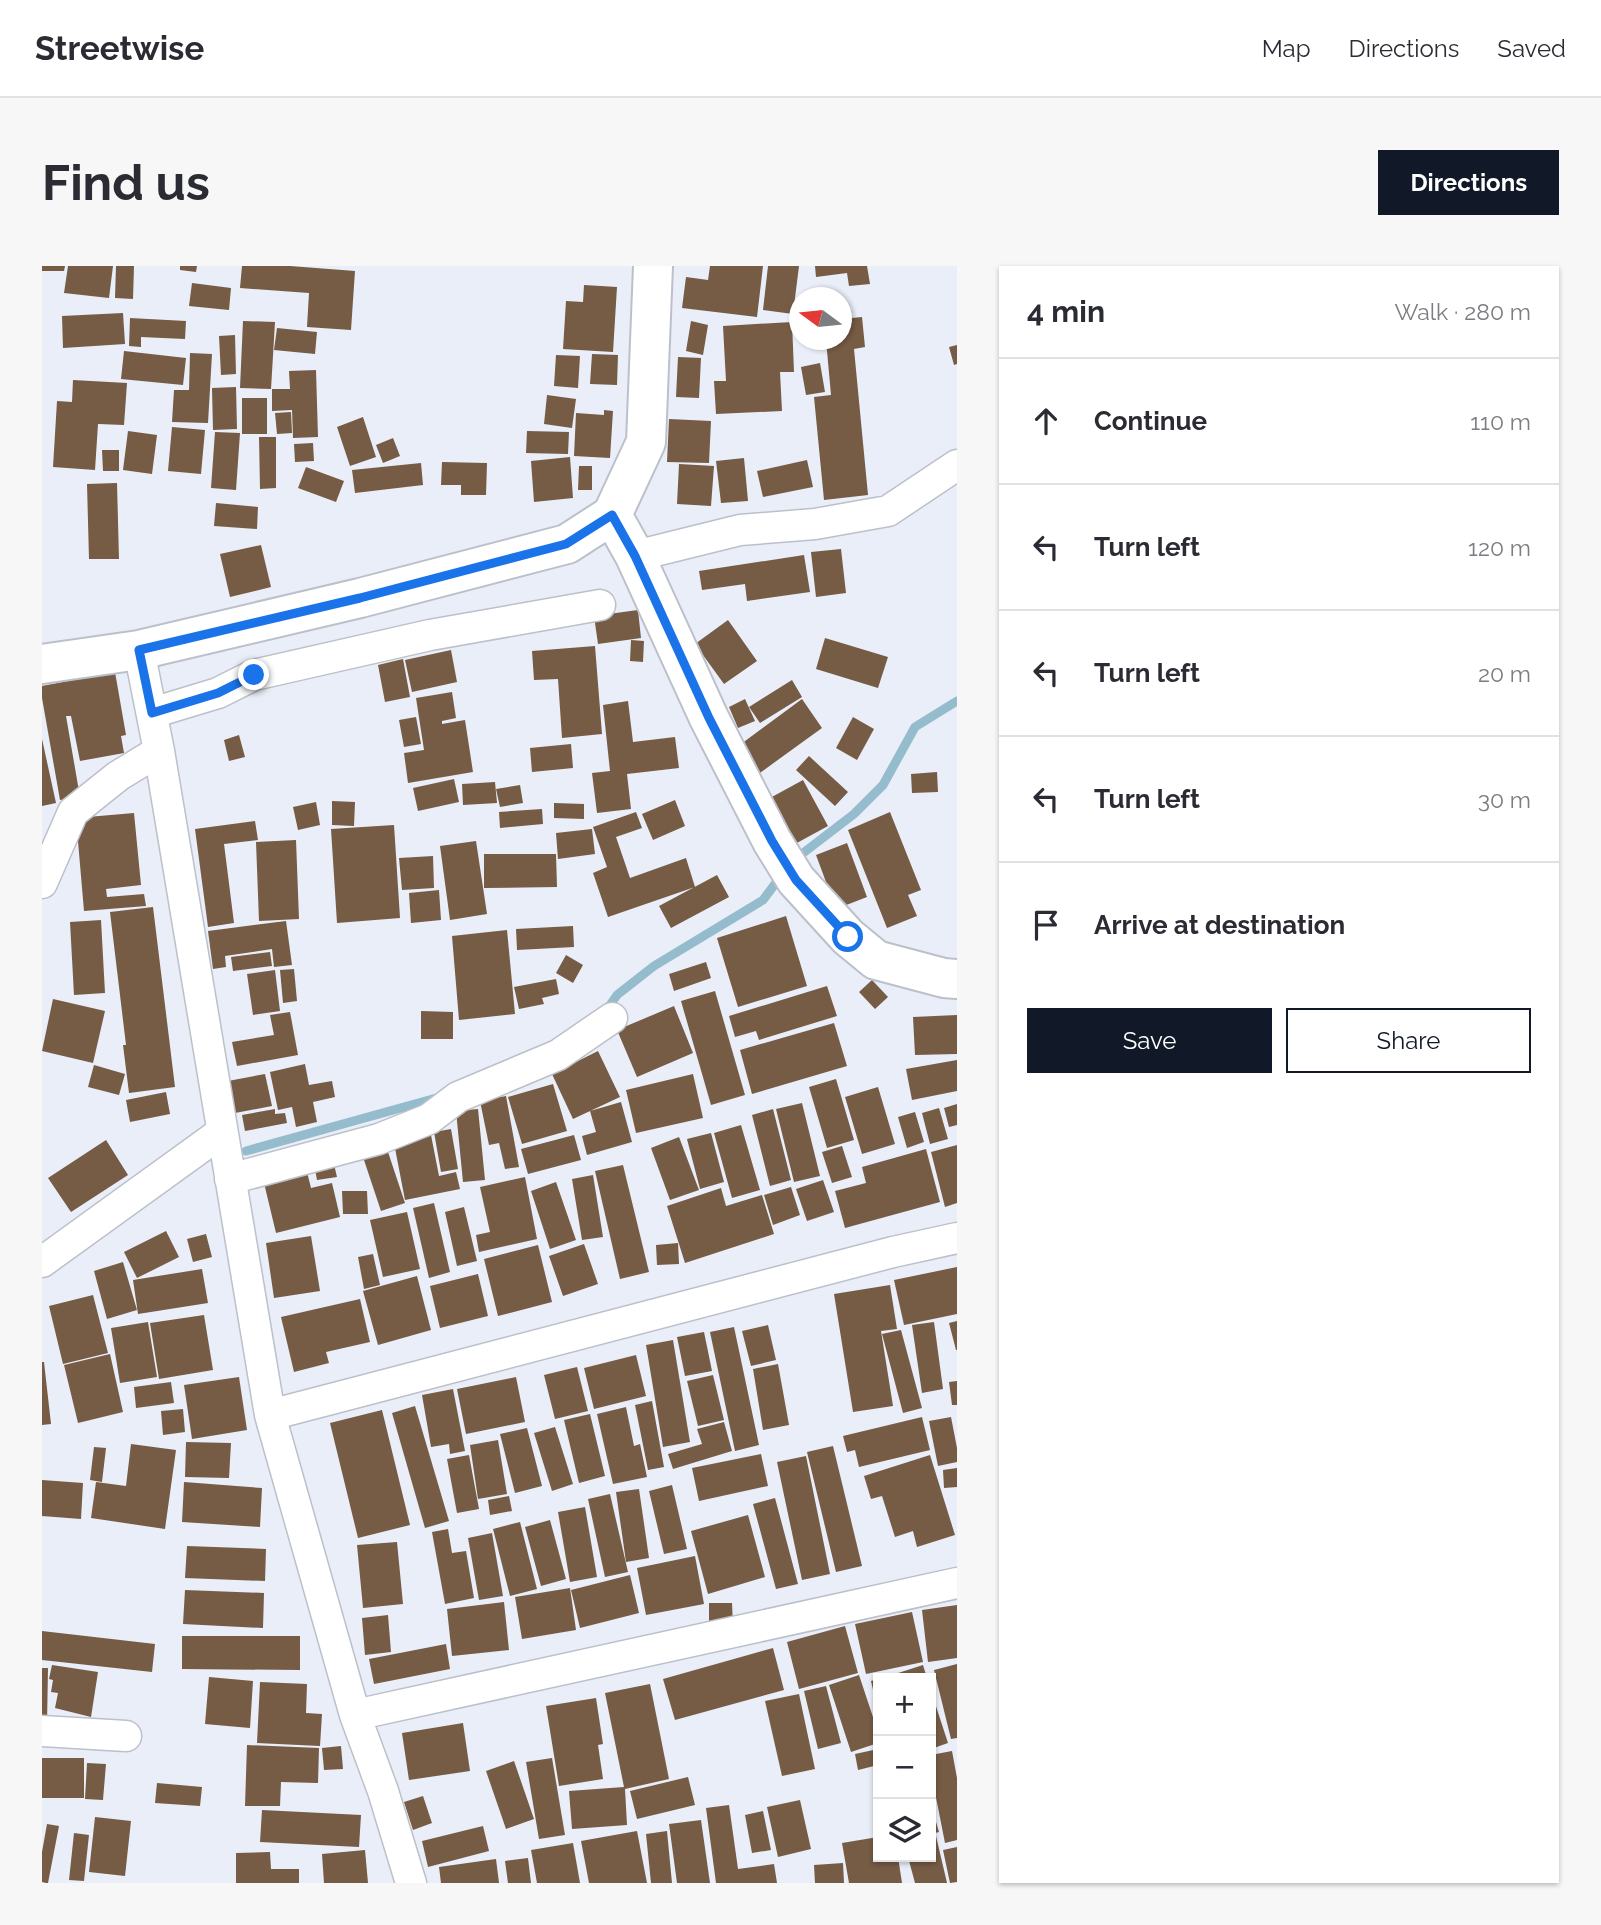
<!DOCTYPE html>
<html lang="en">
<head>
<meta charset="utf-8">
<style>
	:root { --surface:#fff; --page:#f7f7f7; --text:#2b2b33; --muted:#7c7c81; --line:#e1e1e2; --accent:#111827 }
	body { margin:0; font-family:Raleway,sans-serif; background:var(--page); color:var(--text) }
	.controls { position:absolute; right:21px; bottom:21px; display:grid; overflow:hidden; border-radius:0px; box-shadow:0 2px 5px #0004 }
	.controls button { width:63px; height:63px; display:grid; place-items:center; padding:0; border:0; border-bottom:2px solid var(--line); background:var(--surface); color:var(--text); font:35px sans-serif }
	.compass { position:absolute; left:747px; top:21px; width:63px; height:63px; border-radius:50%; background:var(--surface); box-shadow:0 2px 5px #0004; rotate:285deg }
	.stop { position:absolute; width:21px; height:21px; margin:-16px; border:5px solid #1a73e8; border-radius:50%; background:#fff }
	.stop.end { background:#1a73e8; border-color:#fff; box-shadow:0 2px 7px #0008 }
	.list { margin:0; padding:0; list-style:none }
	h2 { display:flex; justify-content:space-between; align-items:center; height:91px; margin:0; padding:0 28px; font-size:30px }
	h2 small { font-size:23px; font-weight:400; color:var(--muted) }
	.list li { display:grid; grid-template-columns:46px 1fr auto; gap:21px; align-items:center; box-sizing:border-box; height:126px; padding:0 28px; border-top:2px solid var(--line) }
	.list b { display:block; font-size:26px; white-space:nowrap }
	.list em { font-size:23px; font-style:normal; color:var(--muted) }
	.actions { display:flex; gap:14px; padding:21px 28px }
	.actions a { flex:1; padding:16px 0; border:2px solid var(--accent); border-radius:0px; text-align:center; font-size:24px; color:var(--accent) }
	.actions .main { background:var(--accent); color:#fff }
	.icon { flex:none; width:38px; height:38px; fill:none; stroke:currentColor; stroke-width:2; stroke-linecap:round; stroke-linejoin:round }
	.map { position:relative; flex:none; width:915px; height:1617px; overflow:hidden; border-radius:0px }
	header { display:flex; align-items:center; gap:42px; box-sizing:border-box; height:98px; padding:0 35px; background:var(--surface); border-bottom:2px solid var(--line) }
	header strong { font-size:33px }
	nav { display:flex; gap:38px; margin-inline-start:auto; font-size:24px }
	.intro { display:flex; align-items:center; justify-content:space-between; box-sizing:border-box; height:168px; padding:0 42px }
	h1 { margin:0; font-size:49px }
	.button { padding:18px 32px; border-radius:0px; background:var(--accent); color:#fff; font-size:24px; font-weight:700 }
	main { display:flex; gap:42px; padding:0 42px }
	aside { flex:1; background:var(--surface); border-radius:0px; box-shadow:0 2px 5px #0004 }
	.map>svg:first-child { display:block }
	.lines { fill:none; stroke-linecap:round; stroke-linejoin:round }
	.stream { stroke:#95bccc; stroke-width:9 }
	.building { fill:#765b45 }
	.street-casing { stroke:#bbc0c9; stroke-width:33 }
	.secondary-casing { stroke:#bbc0c9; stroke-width:42 }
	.street { stroke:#fff; stroke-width:30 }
	.secondary { stroke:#fff; stroke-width:38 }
	.route { stroke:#1a73e8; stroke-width:9 }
</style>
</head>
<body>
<header>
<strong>Streetwise</strong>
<nav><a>Map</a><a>Directions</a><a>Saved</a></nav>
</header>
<div class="intro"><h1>Find us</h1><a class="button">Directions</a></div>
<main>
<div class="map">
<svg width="915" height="1617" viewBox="0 0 915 1617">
	<rect width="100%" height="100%" fill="#e9eef8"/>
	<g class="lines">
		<path class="stream" d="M752 594 812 548 841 519 873 461 915 435
			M564 745 575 729 612 700 721 634 739 610
			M204 885 398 831"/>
	</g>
	<path class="building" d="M0 0H23L22 5H0Z
		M26 0H71L67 32 22 27Z
		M74 0H92L91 33 73 32Z
		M138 0H155L154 6 138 4Z
		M200 0H248L313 5 309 64 265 61 267 27 198 22Z
		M668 0H721L715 51 640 42 644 11 666 14Z
		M726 0H757L751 48 721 44Z
		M773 0H825L828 18 807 20 805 7 774 11Z
		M150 17 189 22 187 44 147 40Z
		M542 19 575 21 571 86 521 83 524 35 541 36Z
		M81 47 83 78 21 82 20 50Z
		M820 51 823 81 812 83 826 229 782 234 772 131 789 129 784 74H800V53Z
		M88 52 144 55 143 73 99 71V81L87 80Z
		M201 55 233 56 229 123 198 122Z
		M649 55 666 59 661 89 644 85Z
		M750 56 752 106H738L740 145 674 148 672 115H684L681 60Z
		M235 62 275 66 273 88 232 84Z
		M193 69 194 108 179 109 177 70Z
		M915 79V98L912 99 907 81Z
		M82 85 144 92 141 119 79 113Z
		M148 87 170 88 166 157 130 156 132 124H147Z
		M550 88 576 89 575 119 548 118Z
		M514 89 538 90 536 122 512 120Z
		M636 91 659 92 657 132 634 131Z
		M778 97 783 126 764 129 759 101Z
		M274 104 276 171 251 172 250 144 230 145V123H248L247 105Z
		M31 114 85 117 82 159 56 158 53 204 11 201 15 135 30 136Z
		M194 121 195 163 171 164 170 122Z
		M505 129 534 133 530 162 502 158Z
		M200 132H225V168H200Z
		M562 144 571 145 568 192 532 190 534 147 562 149Z
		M249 146 250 167 235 168 233 147Z
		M321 151 334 191 308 200 295 161Z
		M627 153 669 155 667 197 625 196Z
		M130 161 163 164 159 208 126 205Z
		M86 165 115 169 110 208 81 204Z
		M485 165 527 166 526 188 484 187Z
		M173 166 198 167 194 224 169 222Z
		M217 171H234V222L218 223Z
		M351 172 358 190 341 197 334 179Z
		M271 177 272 195 253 196 252 178Z
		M60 184H77V205H61Z
		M528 191 531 232 492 236 489 195Z
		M702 192 706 235 679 237 674 195Z
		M765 194 771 221 721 231 715 205Z
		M400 196 445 197 444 229H419V219H399Z
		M379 197 381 219 313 227 310 204Z
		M637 198 672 200 669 240 635 238Z
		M537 200H550V224H536Z
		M264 201 302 215 294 236 256 222Z
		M75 217 77 293H47L45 218Z
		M174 237 216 241 215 263 172 260Z
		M219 279 229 321 188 331 178 288Z
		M799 283 804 327 774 331 769 286Z
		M762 289 768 326 705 335 703 318 660 324 657 305Z
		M596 344 599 372 556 378 552 350Z
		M686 354 715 395 682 418 653 378Z
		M783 372 846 391 836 422 774 403Z
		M589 374 602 375 601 396 588 395Z
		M553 380 560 468 520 472 516 413 492 414 490 385Z
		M409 384 415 416 370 426 363 394Z
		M361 393 368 431 343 436 336 399Z
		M73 406 84 469 79 470 82 487 38 495 29 450H24L38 531 18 534 0 432V420Z
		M750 414 760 431 718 457 707 441Z
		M410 426 414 452 400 455V458L423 454 431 506 366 517 362 487 382 484 374 432Z
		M703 433 713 455 696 462 687 441Z
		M760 433 780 462 715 509 695 481Z
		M586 435 591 476 633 471 637 502 585 508 589 543 555 547 550 507 568 505 561 439Z
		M374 451 379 478 362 481 357 454Z
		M811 451 832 463 815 494 794 482Z
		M197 469 203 491 187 495 182 474Z
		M0 473 14 537 0 540Z
		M529 478 531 502 490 506 488 482Z
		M767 490 806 526 793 540 754 504Z
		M895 506 896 526 870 527 869 508Z
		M412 513 417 536 376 545 371 522Z
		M761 514 786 560 753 578 728 532Z
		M453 516 455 537 421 539 420 518Z
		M478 519 481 537 458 541 454 523Z
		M633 534 643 560 611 574 600 548Z
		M290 535 313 536 312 560 290 559Z
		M274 536 278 559 256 564 251 541Z
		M512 537 542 538V553L512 552Z
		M500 543 501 558 458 562 457 546Z
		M594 546 600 562 574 571 588 612 644 592 653 621 566 651 551 607 565 601 551 561Z
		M848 546 879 624 866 629 875 650 845 662 806 564Z
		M92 547 99 619 64 623 65 631 102 628 104 640 42 645 34 552Z
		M213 555 216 574 182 578 192 657 166 661 153 563Z
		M352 559 358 652 295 657 289 563Z
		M550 563 553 588 516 593 514 567Z
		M254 574 257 653 217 655 214 576Z
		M434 575 445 648 408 654 398 580Z
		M805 577 825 631 794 643 774 589Z
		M442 588H514L515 621 442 622Z
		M391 590 392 622 360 624 357 592Z
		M675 609 687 631 629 662 617 640Z
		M397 624 399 654 369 657 367 627Z
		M111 641 133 821 87 827 81 779H84L68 646Z
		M744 650 765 720 696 741 675 672Z
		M59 654 63 727 32 729 28 656Z
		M244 655 250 699 232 701 230 683 183 690 184 701 171 703 166 665Z
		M531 660 532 681 475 684 474 663Z
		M465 664 473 748 417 754 410 670Z
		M228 686 230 700 191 705 189 691Z
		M524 689 541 699 531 717 514 707Z
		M664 696 669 712 632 725 627 708Z
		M252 703 255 735 241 737 238 704Z
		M233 704 238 745 211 749 205 708Z
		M514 713 517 728 500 732 502 738 477 743 472 721Z
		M830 714 846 731 833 743 817 726Z
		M785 720 795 750 717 774 714 765 693 771 687 750Z
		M673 725 703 829 669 839 639 735Z
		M11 733 63 745 51 797 0 785Z
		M632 740 651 787 595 811 575 764Z
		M379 745 411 746V773H379Z
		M248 746 256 789 195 800 190 776 232 769 228 749Z
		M915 749V788L873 789 871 751Z
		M792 757 805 800 710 828 698 784Z
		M556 785 578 831 531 853 510 808Z
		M915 794V825L870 834 864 803Z
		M263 798 267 819 290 815 293 831 271 836 275 856 254 861 250 841 236 844 228 806Z
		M52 799 83 808 77 829 46 821Z
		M223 808 230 840 193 847 186 815Z
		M651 808 661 852 594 867 584 824Z
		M794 813 812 874 785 882 767 821Z
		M511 818 525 865 480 878 466 831Z
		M836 821 853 878 820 888 803 831Z
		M124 826 128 848 88 856 84 834Z
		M464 830 477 901 463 903 457 877 447 879 438 835Z
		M579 836 590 876 545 889 540 870 554 866 548 845Z
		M760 837 778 910 752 916 734 843Z
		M915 838V859L907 861 902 842Z
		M897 842 906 873 888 878 880 847Z
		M233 843V848L243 847 245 857 203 865 200 849Z
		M436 843 443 914 421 916 414 845Z
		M731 843 749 914 728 920 710 849Z
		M873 846 882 876 865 882 856 851Z
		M699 859 718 924 690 932 672 867Z
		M409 863 416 903 399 906 392 866Z
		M669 867 682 916 658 923 645 873Z
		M389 869 397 910 414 906 418 923 363 934 352 877Z
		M532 869 539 894 486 908 479 883Z
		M637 871 657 924 628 934 609 882Z
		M64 874 86 909 29 946 6 912Z
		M915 879V937L903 941 889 886Z
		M800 880 810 911 790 917 780 886Z
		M345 883 363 937 339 945 321 891Z
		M884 883 898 936 803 962 793 925 824 917 820 901Z
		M291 894 295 911 275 914 272 898Z
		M581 899 607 1006 578 1013 553 905Z
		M265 906 269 922 290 917 298 951 234 967 222 917Z
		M551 909 561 971 540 974 530 913Z
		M483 911 495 973 437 986 434 969 448 966 438 921Z
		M781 914 792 946 765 955 754 923Z
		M514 916 534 974 508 983 489 925Z
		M749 921 758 949 731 959 722 929Z
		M679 922 684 940 720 929 732 968 643 997 625 940Z
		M300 925H325L326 948H301Z
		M392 937 408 1006 387 1012 371 942Z
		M422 941 435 995 415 1000 403 946Z
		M365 946 378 1003 341 1011 328 954Z
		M124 965 137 991 95 1012 82 986Z
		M164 968 170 991 151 996 145 973Z
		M269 970 278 1025 232 1032 224 977Z
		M636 977 637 998 615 999 614 979Z
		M542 978 556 1018 521 1030 507 990Z
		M496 979 510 1036 456 1050 442 993Z
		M331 988 338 1019 322 1023 316 991Z
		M81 996 95 1044 65 1053 52 1005Z
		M915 1001V1048L862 1059 852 1014Z
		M160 1003 166 1037 96 1048 91 1014Z
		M436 1008 446 1050 398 1062 388 1020Z
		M375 1010 389 1064 336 1079 321 1025Z
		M848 1019 855 1063 839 1065 851 1140 811 1146 792 1028Z
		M51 1029 66 1087 21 1098 7 1040Z
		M318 1033 328 1076 284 1086 287 1097 252 1106 239 1051Z
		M162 1049 171 1104 117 1113 108 1057Z
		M915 1055V1084H914L907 1057Z
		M106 1056 115 1111 78 1117 69 1062Z
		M892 1056 901 1123 880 1127 870 1059Z
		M726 1059 734 1094 709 1100 700 1065Z
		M692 1061 717 1179 693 1185 668 1066Z
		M859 1064 880 1142 861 1147 840 1068Z
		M662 1066 670 1105 643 1110 635 1071Z
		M631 1074 648 1176 621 1181 604 1079Z
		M68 1088 81 1146 36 1157 22 1099Z
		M594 1089 604 1130 552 1143 542 1102Z
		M0 1096H2L9 1158 0 1159Z
		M736 1098 747 1159 721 1164 711 1103Z
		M535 1101 546 1145 513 1153 502 1109Z
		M671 1109 682 1154 656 1160 645 1115Z
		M197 1111 205 1164 150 1173 142 1119Z
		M474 1111 483 1156 424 1168 415 1123Z
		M915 1115V1139H910L907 1116Z
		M129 1116 132 1137 94 1142 92 1121Z
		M411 1123 423 1185 408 1188 407 1178 389 1181 380 1129Z
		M610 1135 622 1201 606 1204 593 1139Z
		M373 1140 407 1255 383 1262 350 1147Z
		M584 1141 592 1180 598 1178 605 1211 571 1218 555 1148Z
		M141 1143 143 1166 121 1169 119 1145Z
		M340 1144 368 1259 316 1272 288 1157Z
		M548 1148 563 1210 537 1217 522 1154Z
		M880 1151 888 1184 817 1201 813 1184 805 1186 801 1170Z
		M909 1151 915 1182V1196L896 1200 887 1155Z
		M682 1156 690 1185 631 1203 626 1188 660 1178 655 1163Z
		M513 1161 531 1218 510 1225 492 1167Z
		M485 1162 500 1220 473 1227 458 1168Z
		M456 1174 465 1228 436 1233 428 1179Z
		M144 1176 189 1177 187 1212 143 1211Z
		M89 1178 134 1184 123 1263 49 1252 54 1216 84 1220Z
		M791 1180 820 1300 794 1306 765 1186Z
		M52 1181 64 1182 60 1216 48 1214Z
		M719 1188 726 1220 657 1235 650 1202Z
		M427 1189 437 1243 415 1247 405 1193Z
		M888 1189 913 1269 875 1281 871 1265 853 1271 840 1230 829 1233 822 1210Z
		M764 1190 788 1308 760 1314 735 1196Z
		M915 1202V1221L902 1222 901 1204Z
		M0 1214 41 1217 39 1253 0 1250Z
		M142 1216 220 1222 218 1261 140 1256Z
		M630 1219 645 1283 622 1288 607 1225Z
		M597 1223 607 1292 584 1296 574 1226Z
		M568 1228 586 1306 563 1311 546 1233Z
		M467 1230 470 1245 448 1249 446 1234Z
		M733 1232 756 1318 734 1323 711 1238Z
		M543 1241 555 1311 528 1316 516 1246Z
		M706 1249 723 1311 666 1328 649 1265Z
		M508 1254 524 1313 499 1320 483 1261Z
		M478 1256 495 1323 468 1330 451 1263Z
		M406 1263 410 1287 424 1285 432 1332 403 1338 390 1266Z
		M450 1267 461 1330 437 1334 426 1272Z
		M355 1276 361 1338 321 1342 315 1279Z
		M145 1280 224 1283 223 1315 143 1312Z
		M653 1290 662 1338 604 1349 595 1302Z
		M588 1309 597 1347 538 1362 529 1324Z
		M528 1322 534 1364 480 1373 473 1331Z
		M143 1324 222 1327 221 1362 141 1358Z
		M462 1336 467 1384 410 1390 405 1343Z
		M667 1337H690L691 1360 667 1361Z
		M915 1339V1392L886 1396 880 1344Z
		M870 1346 881 1396 824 1408 813 1358Z
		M346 1349 349 1386 323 1389 320 1352Z
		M803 1360 816 1407 757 1423 745 1376Z
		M0 1365 113 1378 110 1406 0 1394Z
		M140 1370H258V1404L140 1403Z
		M404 1378 408 1403 332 1418 327 1393Z
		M731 1382 742 1424 633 1454 621 1413Z
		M915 1398V1472L909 1473 892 1404Z
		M10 1399 56 1406 49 1451 13 1442 16 1427 9 1426 11 1414 7 1413Z
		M881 1399 885 1412H851L850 1409Z
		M0 1402H6L5 1458H0Z
		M817 1409 836 1466V1477L809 1486 787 1419Z
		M167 1411 211 1415 208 1462 163 1458Z
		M836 1413V1441H835L829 1415Z
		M218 1416 265 1418 264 1447 280 1448 278 1480 215 1477Z
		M608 1418 627 1513 583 1523 585 1559 530 1563 527 1525 582 1521 563 1427Z
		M784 1420 799 1477 776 1483 762 1425Z
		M889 1425 906 1477 889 1483Z
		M757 1428 773 1503 740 1510 723 1435Z
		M554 1432 561 1478 556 1479 561 1513 517 1520 504 1440Z
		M421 1457 428 1505 367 1514 360 1467Z
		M205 1479 277 1482 276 1517 239 1516 238 1540H203Z
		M299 1480 301 1503 282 1504 280 1482Z
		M836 1483V1499L816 1504 813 1488Z
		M910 1485 915 1512V1574L903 1577 889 1506V1489Z
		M0 1492H42V1532H0Z
		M510 1492 523 1569 497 1573 484 1496Z
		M472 1495 492 1553 464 1563 444 1505Z
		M45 1497 64 1498 61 1534 43 1533Z
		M646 1511 653 1539 595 1553 588 1525Z
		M115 1517 160 1521 158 1540 113 1537Z
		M381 1530 390 1557 371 1564 362 1536Z
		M758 1534 769 1583 736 1591 725 1541Z
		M687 1539 696 1603 732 1598 735 1617H674L664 1542Z
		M889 1539 897 1566 889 1568Z
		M220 1544 319 1549 317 1581 218 1576Z
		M721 1545 729 1584 710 1587 703 1549Z
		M53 1551 89 1555 83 1610 47 1606Z
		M659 1554 668 1617H635L627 1558Z
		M5 1558 17 1560 6 1617H4L0 1616V1586Z
		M441 1560 447 1585 386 1601 380 1575Z
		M595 1565 605 1617H547L539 1575Z
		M625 1565 630 1617H609L604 1568Z
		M32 1567 47 1569 42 1615 27 1614Z
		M894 1570 905 1617H873L866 1591H889V1572Z
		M836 1571V1591H856L860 1617H807L800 1577Z
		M531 1577 538 1617H495L489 1584Z
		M915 1581V1616L908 1617 901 1584Z
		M323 1584 326 1617H282L280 1588Z
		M228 1586 229 1603H257V1617H194V1587Z
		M486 1592 489 1617H466L463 1595Z
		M454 1593 457 1617H399L397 1601Z
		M801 1597 802 1617H773L772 1599Z"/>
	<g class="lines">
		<g class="street-casing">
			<path id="street" d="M593 290 698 264 773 258 846 245 915 199
				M97 384 117 485 228 1149 313 1449 341 1525 369 1617
				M110 447 176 427 212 409 388 369 558 339
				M0 617 31 546 76 510 117 485
				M188 913 337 873 387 853 416 831 516 789 570 752
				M0 996 180 866
				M228 1149 851 986 915 972
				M313 1449 915 1317
				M0 1465 84 1470"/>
		</g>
		<g class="secondary-casing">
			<path id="secondary" d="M570 249 593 290 667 452 730 575 754 614 806 671 834 694 902 712 915 713
				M0 398 97 384 318 332 525 278 570 249 604 176 611 0"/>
		</g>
		<use href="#street" class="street"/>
		<use href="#secondary" class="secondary"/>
	</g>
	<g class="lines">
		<path class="route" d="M212 409 176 427 110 447 97 384 318 332 524 278 570 249 593 290 667 452 730 575 754 614 806 671"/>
	</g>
</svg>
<div class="controls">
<button>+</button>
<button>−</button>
<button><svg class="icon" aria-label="layers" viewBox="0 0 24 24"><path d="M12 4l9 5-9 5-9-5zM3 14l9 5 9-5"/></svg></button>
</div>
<svg class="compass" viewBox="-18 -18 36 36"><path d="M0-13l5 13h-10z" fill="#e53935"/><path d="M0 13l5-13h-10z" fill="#7c7c81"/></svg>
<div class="stop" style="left:806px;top:671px"></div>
<div class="stop end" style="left:212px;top:409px"></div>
</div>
<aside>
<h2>4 min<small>Walk · 280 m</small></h2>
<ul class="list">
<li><svg class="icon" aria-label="ahead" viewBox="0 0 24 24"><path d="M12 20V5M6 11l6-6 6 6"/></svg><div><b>Continue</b></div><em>110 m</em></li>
<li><svg class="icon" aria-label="left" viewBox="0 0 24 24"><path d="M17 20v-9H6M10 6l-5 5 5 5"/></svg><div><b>Turn left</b></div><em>120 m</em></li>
<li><svg class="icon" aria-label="left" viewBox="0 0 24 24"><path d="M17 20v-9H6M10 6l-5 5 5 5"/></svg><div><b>Turn left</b></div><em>20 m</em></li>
<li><svg class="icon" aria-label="left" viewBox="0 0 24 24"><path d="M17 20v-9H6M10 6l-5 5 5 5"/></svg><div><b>Turn left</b></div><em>30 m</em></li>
<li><svg class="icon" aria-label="arrive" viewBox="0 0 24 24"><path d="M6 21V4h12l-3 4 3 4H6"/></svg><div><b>Arrive at destination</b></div></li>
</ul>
<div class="actions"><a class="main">Save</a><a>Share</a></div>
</aside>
</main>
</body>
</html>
